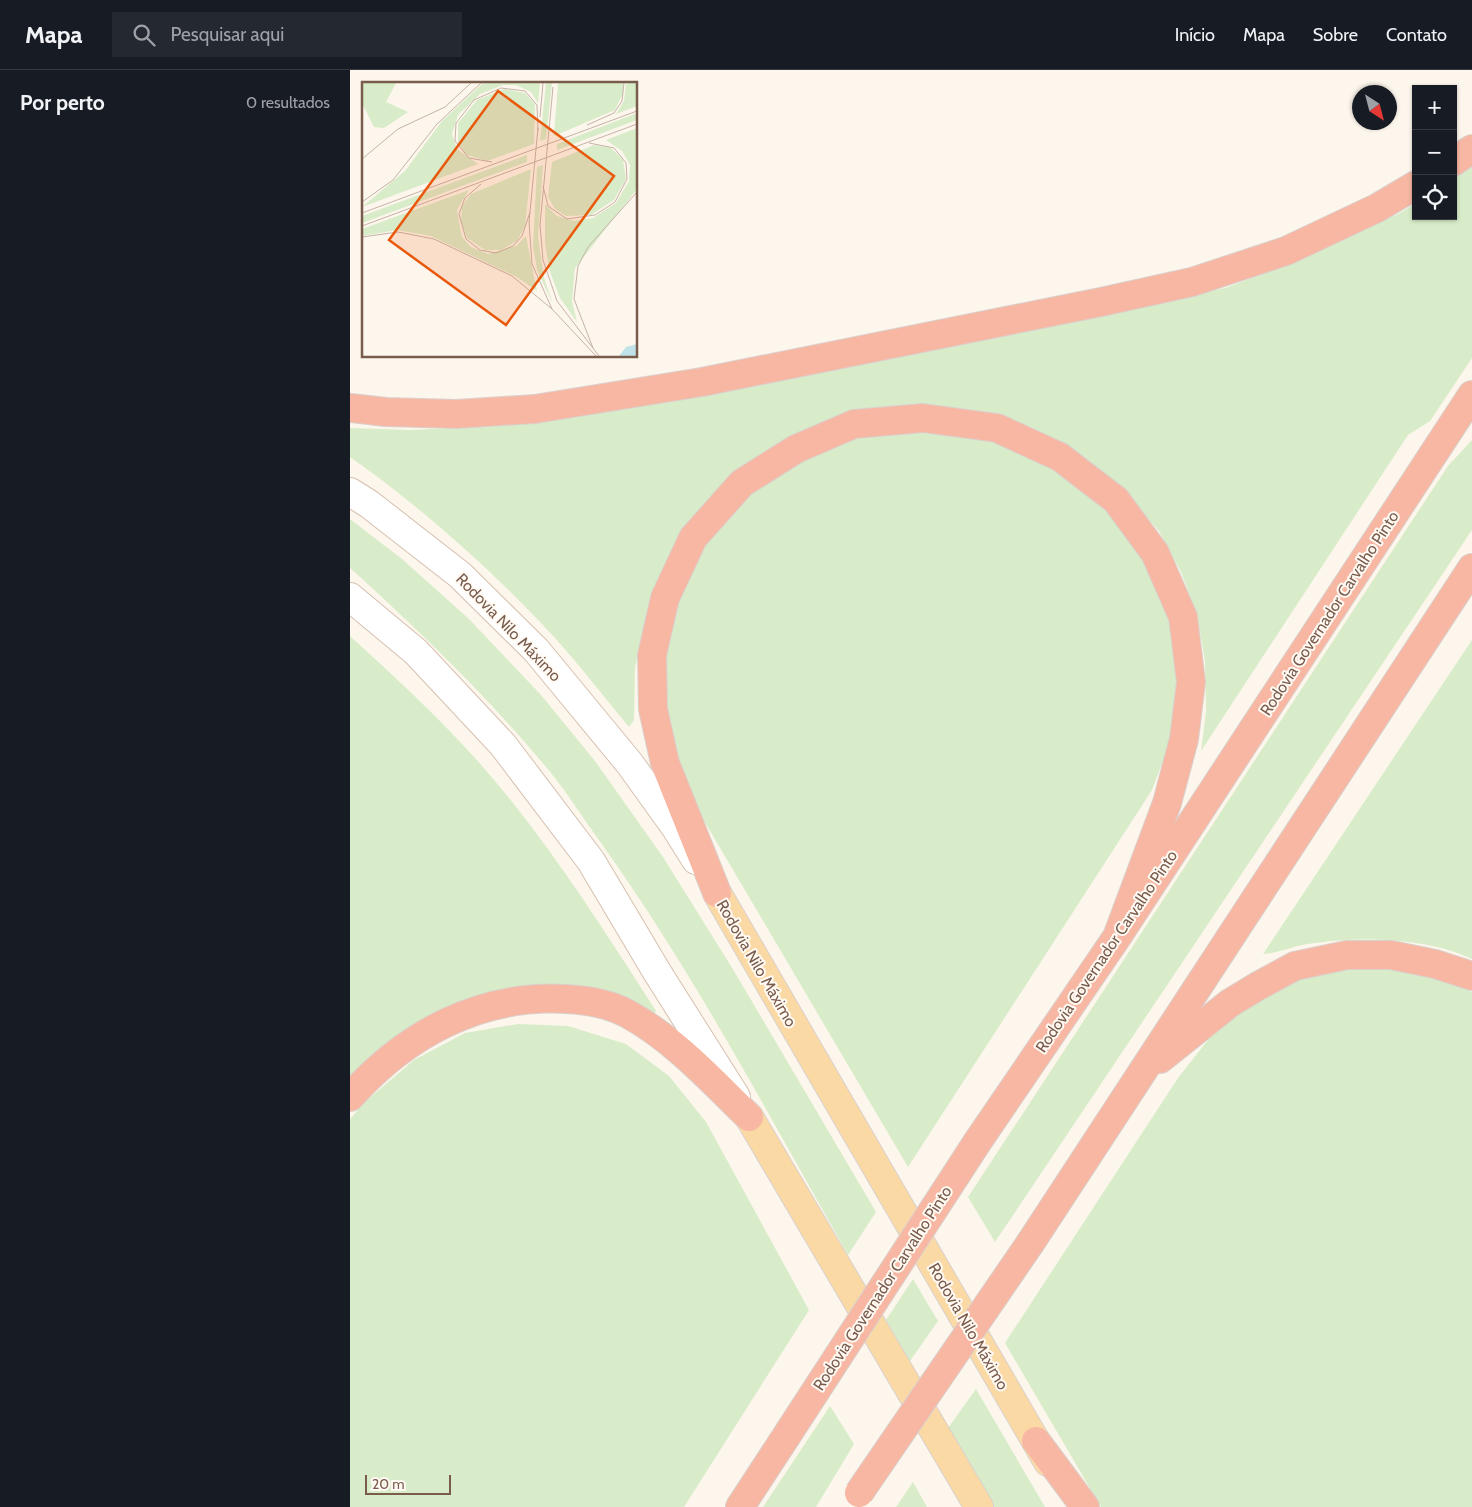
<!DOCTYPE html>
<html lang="pt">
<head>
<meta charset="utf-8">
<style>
	:root { --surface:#171b24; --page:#242831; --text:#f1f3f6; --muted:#9ea1a6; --line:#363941 }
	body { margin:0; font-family:Cabin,sans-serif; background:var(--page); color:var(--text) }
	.controls { position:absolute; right:15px; top:15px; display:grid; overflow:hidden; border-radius:0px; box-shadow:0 1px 4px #0004 }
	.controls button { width:45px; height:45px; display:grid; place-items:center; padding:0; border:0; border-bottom:1px solid var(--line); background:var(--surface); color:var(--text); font:25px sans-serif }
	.compass { position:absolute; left:1002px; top:15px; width:45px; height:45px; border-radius:50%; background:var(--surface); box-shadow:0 1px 4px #0004; rotate:144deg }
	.scale { position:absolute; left:15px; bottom:12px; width:86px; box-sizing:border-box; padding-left:5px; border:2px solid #7a5c4d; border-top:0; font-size:14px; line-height:18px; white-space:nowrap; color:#7a5c4d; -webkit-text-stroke:4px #fffaf3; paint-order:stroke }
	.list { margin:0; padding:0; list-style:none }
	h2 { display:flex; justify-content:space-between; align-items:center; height:65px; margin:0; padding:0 20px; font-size:21px }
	h2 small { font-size:16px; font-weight:400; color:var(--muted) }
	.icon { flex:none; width:28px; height:28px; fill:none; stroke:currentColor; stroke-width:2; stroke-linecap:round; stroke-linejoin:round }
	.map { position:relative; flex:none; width:1122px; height:1437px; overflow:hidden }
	header { display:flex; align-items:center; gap:30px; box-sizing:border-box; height:70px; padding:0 25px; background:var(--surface); border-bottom:1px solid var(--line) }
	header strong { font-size:24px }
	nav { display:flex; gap:28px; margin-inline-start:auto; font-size:18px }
	.search { width:350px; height:45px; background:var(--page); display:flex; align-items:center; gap:12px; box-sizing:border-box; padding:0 18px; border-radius:0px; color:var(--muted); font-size:19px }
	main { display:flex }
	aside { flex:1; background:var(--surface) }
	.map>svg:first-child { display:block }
	.green { fill:#d8ecc9 }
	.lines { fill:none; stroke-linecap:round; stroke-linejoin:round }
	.secondary-casing { stroke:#d6c0b0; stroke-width:30 }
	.primary-casing { stroke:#dad1cd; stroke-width:30 }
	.motorway-casing { stroke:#dad1cd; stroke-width:30 }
	.secondary { stroke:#fff; stroke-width:28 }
	.primary { stroke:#fbd9a5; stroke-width:28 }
	.motorway { stroke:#f7b7a3; stroke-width:28 }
	.motorway-bridge-casing { stroke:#dad1cd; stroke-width:30; stroke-linecap:butt }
	.motorway-bridge { stroke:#f7b7a3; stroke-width:28 }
	.labels { text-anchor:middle; stroke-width:4; stroke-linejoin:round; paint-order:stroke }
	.street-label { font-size:16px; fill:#7a5c4d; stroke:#fffaf3 }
	.inset-road { fill:none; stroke:#c5b3a7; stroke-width:1 }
	.view { fill:#e8590c; fill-opacity:0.15; stroke:#e8590c; stroke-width:2.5 }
	.inset-edge { fill:none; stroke:#7a5c4d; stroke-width:2.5 }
</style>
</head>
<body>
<header>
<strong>Mapa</strong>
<div class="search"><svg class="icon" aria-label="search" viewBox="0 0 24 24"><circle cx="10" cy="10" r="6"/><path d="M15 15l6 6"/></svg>Pesquisar aqui</div>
<nav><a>Início</a><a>Mapa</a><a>Sobre</a><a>Contato</a></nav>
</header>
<main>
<aside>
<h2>Por perto<small>0 resultados</small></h2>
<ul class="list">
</ul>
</aside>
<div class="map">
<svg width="1122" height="1437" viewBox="0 0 1122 1437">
	<rect width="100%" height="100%" fill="#fdf6ec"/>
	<path class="green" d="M1122 97V288L1080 351 1058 365 851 681 856 642 855 591 847 544 831 502 809 461 766 413 727 383 681 357 627 341 573 334 520 338 482 349 320 485 296 547 285 598 284 650 279 657C255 628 231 597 206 569 144 502 75 440 0 387V358L60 360 146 356 246 343 738 247 875 218 949 191 1050 143 1066 133V146H1103V109Z
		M588 361 643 370 707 402 755 440 792 487 820 549 829 610 822 667 802 720 558 1097 333 715 316 671 311 582 325 540 343 492 374 448 422 404 475 376 530 362Z
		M1122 370V460L645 1172 618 1127 1098 396Z
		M0 449 52 489 119 549 191 625 245 691 313 787 384 901 526 1142 498 1185C419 1046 344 903 251 773 234 750 219 725 201 703 140 629 71 562 0 498Z
		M0 566C43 605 86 645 125 688 194 765 250 854 306 941L302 947 247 926 46 968 0 1007Z
		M1122 570V889C1077 867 1006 866 958 874 943 876 929 883 913 884Z
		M1023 892 1088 904 1122 922V1437H751L655 1273 828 1008 872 952 958 902Z
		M168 954 218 956 276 974 319 1006 356 1052 459 1240 334 1437H0V1049L16 1031 64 990 115 963Z
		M563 1209 588 1251 560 1291 536 1250Z
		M626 1319 695 1437H644L598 1358Z
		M480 1336 504 1374 466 1437H413Z
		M563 1412 577 1437H546Z"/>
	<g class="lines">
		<g class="secondary-casing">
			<path id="secondary" d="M0 422 19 434 110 505 186 580 280 694 326 758 346 790
				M0 527 66 582 153 675 241 791 307 902 386 1027"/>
		</g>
		<g class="primary-casing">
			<path id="primary" d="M367 823 698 1392
				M399 1047 629 1437"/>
		</g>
		<g class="motorway-casing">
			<path id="motorway" d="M1103 92 1122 79
				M0 338 36 342 106 344 185 339 352 312 751 232 842 212 936 181 1027 138 1066 115
				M367 823 315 693 303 639 302 585 315 528 343 468 392 413 446 379 504 354 573 348 647 358 710 387 766 430 805 483 833 547 841 612 834 669 817 733 767 867
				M810 989 880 933 908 916 945 896 997 885H1041L1085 894 1122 906
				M0 1027C56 964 130 924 216 929 237 930 260 934 278 944 325 970 361 1010 399 1047
				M628 1071 767 867 1122 325
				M681 1172 1122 498
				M686 1371 735 1437
				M390 1437 439 1362"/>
		</g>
		<use href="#secondary" class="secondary"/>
		<use href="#primary" class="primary"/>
		<use href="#motorway" class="motorway"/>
		<g class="motorway-bridge-casing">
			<path id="motorway-bridge" d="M439 1362 628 1071
				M509 1423 681 1172"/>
		</g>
		<use href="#motorway-bridge" class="motorway-bridge"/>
	</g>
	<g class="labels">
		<g class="street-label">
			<text transform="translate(979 543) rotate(-57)" y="6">Rodovia Governador Carvalho Pinto</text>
			<text transform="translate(159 557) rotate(46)" y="6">Rodovia Nilo Máximo</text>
			<text transform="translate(756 881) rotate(-56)" y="6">Rodovia Governador Carvalho Pinto</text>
			<text transform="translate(407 893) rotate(60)" y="6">Rodovia Nilo Máximo</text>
			<text transform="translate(532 1218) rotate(-57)" y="6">Rodovia Governador Carvalho Pinto</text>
			<text transform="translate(619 1256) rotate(60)" y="6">Rodovia Nilo Máximo</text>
		</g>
	</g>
	<g transform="translate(12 12)">
		<rect width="275" height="275" fill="#fdf6ec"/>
		<path d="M0 1H34L24 20 46 30 22 46 12 45 0 21ZM121 1H178L176 21 169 10 154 3H141L118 12 96 33 90 52 95 67 116 82 0 125 43 89 80 39ZM184 1H190L184 57 178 59ZM196 1H261V11L253 28 192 54ZM264 1H275V24L254 32 262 19ZM142 7 163 11 173 22 172 62 125 79 105 73 96 61V41L115 18ZM275 31V38L195 68V62ZM275 46V107L213 186 210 219 215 240 198 216 188 190 183 162V122L195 134 212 139 231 136 254 121 267 99 268 83 260 69 244 58ZM232 63 249 66 261 78 264 97 252 118 229 133 204 134 193 127 186 115 190 80ZM165 73V80L0 141V134ZM181 83 176 155 182 196 191 222 175 188 171 164 175 85ZM169 87 163 144 155 159 139 168H123L105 156 99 140 100 124 109 112ZM107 108 95 128 100 155 109 165 126 172 154 164 164 154 175 209 155 195 69 154 35 148 0 154V147Z" fill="#d8ecc9"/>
		<path d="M275 262V274H257L264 265Z" fill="#bfe3e8"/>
		<path class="inset-road" d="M191 5 178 143 181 178 195 219 237 274M178 35 181 1M225 43 252 31 260 19 262 1M176 46 167 140 170 182 190 227 234 274M0 77 36 47 83 25 109 1M130 80 107 76 93 59 94 41 112 18 139 6 163 9 175 23 176 49M119 102 103 116 97 132 104 157 118 168 134 171 151 164 160 154 168 130M181 104 186 124 205 137 233 133 253 120 265 97 264 81 252 66 227 61M0 120 31 98 75 42 119 1M0 131 275 29M0 144 275 42M0 155 36 150 72 157 150 194 190 227M231 266 212 217 216 184 226 165 275 110"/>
		<path class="view" d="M136 9 252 94 144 243 27 158Z"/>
		<rect width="275" height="275" class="inset-edge"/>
	</g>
</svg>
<div class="controls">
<button>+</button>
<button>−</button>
<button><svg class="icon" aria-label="locate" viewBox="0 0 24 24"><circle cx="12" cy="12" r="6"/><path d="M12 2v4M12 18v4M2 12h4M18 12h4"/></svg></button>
</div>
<svg class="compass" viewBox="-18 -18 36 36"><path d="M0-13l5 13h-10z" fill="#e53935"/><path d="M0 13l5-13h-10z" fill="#9ea1a6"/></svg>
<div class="scale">20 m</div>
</div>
</main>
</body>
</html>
